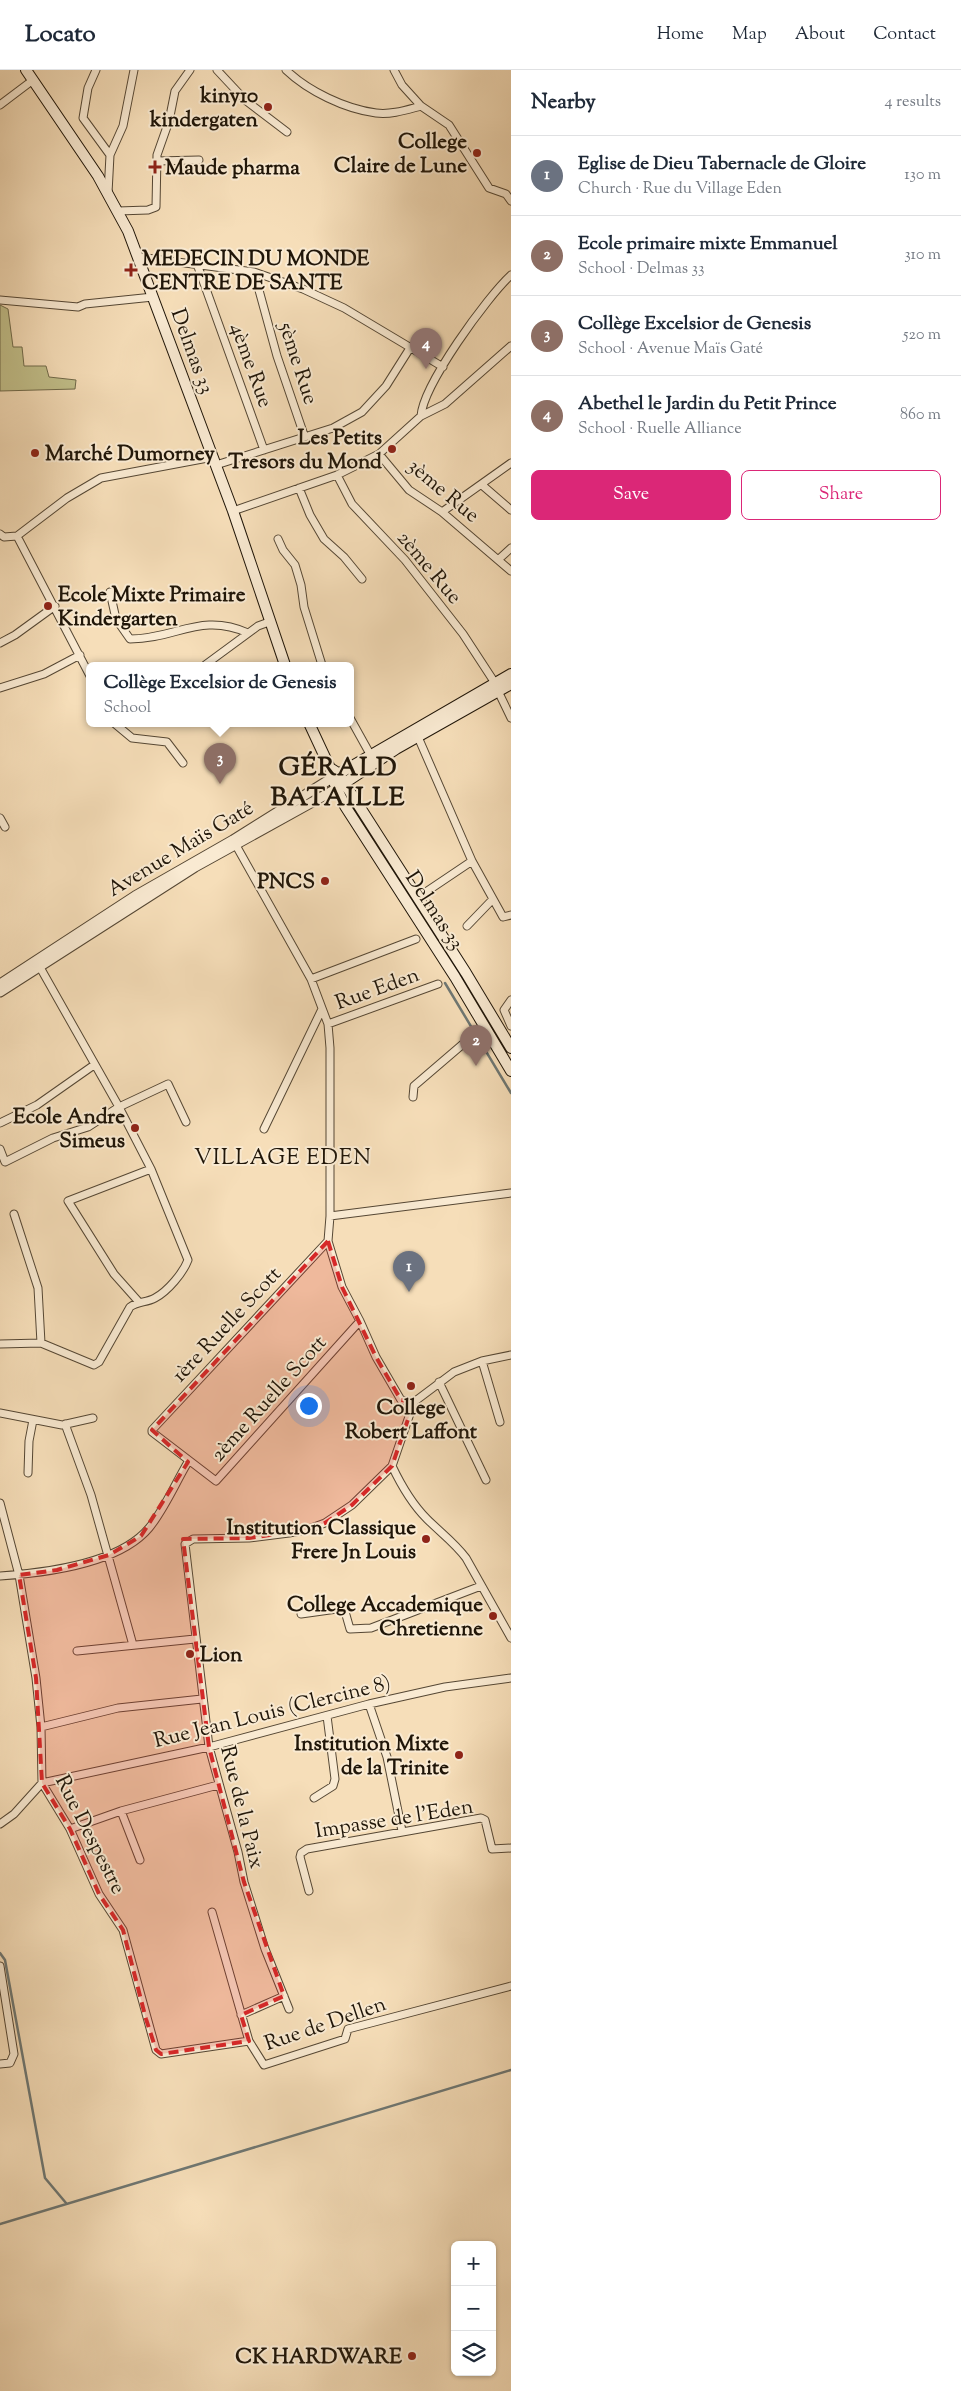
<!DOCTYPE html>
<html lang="en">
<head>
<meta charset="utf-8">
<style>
	:root { --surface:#fff; --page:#f6f6f7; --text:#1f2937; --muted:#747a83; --line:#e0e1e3; --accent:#db2777 }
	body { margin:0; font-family:"Sorts Mill Goudy",serif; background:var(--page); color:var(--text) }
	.controls { position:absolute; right:15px; bottom:15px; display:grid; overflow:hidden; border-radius:8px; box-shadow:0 1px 4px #0004 }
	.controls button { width:45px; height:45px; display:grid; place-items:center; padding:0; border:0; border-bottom:1px solid var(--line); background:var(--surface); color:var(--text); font:25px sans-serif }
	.you { position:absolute; left:308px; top:1335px; width:18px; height:18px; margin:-12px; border:4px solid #fff; border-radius:50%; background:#1a73e8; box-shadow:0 0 0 8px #1a73e833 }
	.badge { display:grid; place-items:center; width:32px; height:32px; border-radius:50%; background:var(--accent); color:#fff; font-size:16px; font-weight:700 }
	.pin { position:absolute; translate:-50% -41px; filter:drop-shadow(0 1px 2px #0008) }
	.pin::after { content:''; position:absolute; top:26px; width:18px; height:15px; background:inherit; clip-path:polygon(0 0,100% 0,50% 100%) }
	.popup { position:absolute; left:86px; top:592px; width:268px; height:65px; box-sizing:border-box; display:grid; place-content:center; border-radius:8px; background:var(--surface); filter:drop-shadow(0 1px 4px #0005); font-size:16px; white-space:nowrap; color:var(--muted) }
	.popup b { font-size:19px; color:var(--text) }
	.popup::after { content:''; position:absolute; left:50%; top:100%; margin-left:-10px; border:10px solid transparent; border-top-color:var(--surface) }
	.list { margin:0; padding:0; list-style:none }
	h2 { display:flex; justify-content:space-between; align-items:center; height:65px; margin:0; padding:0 20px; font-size:21px }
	h2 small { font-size:16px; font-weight:400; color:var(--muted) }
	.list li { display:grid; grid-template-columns:32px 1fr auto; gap:15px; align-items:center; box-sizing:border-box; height:80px; padding:0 20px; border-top:1px solid var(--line) }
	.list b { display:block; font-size:19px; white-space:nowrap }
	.list p { margin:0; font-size:16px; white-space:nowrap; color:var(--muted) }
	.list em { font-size:16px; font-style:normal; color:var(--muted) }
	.actions { display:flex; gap:10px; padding:15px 20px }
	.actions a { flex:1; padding:11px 0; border:1px solid var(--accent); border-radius:8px; text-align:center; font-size:18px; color:var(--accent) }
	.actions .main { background:var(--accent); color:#fff }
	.icon { flex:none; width:28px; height:28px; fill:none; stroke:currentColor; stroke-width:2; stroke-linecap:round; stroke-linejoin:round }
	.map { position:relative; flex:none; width:511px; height:2321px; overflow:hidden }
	header { display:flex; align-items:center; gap:30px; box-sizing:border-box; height:70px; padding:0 25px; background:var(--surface); border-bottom:1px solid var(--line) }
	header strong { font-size:24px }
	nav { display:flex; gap:28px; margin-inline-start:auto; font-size:18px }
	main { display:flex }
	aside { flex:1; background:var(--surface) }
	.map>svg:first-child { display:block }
	.green { fill:#c2c08b; stroke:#706a4a }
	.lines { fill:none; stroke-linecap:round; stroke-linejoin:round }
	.stream { stroke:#6e7773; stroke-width:2.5 }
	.minor-casing { stroke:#554734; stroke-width:9 }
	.tertiary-casing { stroke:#554734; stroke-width:11 }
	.secondary-casing { stroke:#1f1508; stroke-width:12 }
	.minor { stroke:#f9ead2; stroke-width:7 }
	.tertiary { stroke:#f9ead2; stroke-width:9 }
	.secondary { stroke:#f9ead2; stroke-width:10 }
	.marked { fill:#d62828; fill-opacity:0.2; stroke:#d62828; stroke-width:4; stroke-dasharray:10 6; stroke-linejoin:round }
	.poi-dot { fill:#8f2418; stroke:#f9ead2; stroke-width:2 }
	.labels { text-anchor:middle; stroke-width:4; stroke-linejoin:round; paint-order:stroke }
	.poi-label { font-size:21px; font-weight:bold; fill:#1f1508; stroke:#f9ead2; text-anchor:end }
	.street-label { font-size:21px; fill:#1f1508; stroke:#f9ead2 }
	.neighbourhood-label { font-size:22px; letter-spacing:1px; fill:#1f1508; stroke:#f9ead2 }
	.district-label { font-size:26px; font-weight:bold; letter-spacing:1px; fill:#1f1508; stroke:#f9ead2 }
</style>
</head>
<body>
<header>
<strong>Locato</strong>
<nav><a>Home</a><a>Map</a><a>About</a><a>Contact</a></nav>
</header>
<main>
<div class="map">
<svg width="511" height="2321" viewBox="0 0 511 2321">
	<rect width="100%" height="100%" fill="#f6deb9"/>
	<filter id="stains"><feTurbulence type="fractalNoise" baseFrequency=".004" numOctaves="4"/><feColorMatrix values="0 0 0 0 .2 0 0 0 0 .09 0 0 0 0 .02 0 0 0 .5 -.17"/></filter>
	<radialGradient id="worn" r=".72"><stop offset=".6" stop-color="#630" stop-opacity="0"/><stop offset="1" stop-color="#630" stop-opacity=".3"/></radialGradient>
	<path class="green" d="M0 235 8 239 13 277H22L24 296H46L49 307 76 310 75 319 0 321Z"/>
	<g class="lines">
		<path class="stream" d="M445 913 511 1023
			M0 1883 5 1890 45 2108 66 2133
			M0 2154 511 2000"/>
		<g class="minor-casing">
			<path id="minor" d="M96 0 88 18 83 48 110 85
				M217 0 245 30 287 62
				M286 0C308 21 345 39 376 43 391 45 406 40 421 36
				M394 0 402 15 421 36 449 55 489 118 506 124 511 131
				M0 35 33 10
				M157 91 199 90
				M108 123 110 85 123 56 134 0
				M118 141 148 140 156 137 157 85 169 51 175 21 190 0
				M139 187 254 202 303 219 344 238 443 297
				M197 194 264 380
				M254 202 277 286 304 365
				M0 230 78 237 85 234 153 227
				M421 346 445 334 511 276
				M379 384 409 420 442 442 511 501
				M216 395 333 358 362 342 386 316 410 278
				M337 405 352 434 405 490 463 564 495 613
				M482 415 511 440
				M299 418 310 445 324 469 344 487 362 509
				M233 441 337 405 379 384 421 346C423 315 487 227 511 205
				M442 442 511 393
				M0 464 4 467 17 466
				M17 466 67 428 101 408 213 387
				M17 466 90 606
				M278 469 283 480 295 495 301 515 304 537 322 595
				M499 489 511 478
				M110 522 116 549 130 569C176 569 201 542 248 563
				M0 573 15 565 55 536
				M205 595 258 556 269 552
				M0 618 44 604 80 585
				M498 621 511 648
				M350 648 370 684
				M114 653 132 668 167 672 183 693
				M0 748 5 757
				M233 770 311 909 328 954 330 978V1146L328 1171 342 1217 360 1251 376 1287 401 1330 414 1332
				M472 791 503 847 511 845
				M417 828 472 791 418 667
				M467 856 493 829
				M311 909 416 869
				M511 930 504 940 511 956
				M328 954 438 914
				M413 1027 414 1016 484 956
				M0 1053 37 1035 94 995
				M264 1059 322 939
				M0 1079 5 1092 53 1068 88 1057 119 1037 168 1014 186 1052
				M14 1144 38 1218 41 1273
				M330 1146 511 1123
				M328 1171 152 1360V1362L216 1411 360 1251
				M138 1231 114 1204 68 1131 151 1099
				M0 1274 41 1273 94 1295 99 1292 130 1237C138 1231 146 1233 155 1228 168 1221 183 1203 188 1190L151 1099 119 1037 37 892
				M482 1291 500 1352
				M439 1312 486 1410
				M0 1343 62 1355 93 1348
				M65 1354 91 1425 133 1575
				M392 1396C401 1415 411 1433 427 1449 440 1462 455 1473 466 1488L511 1568
				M28 1403 29 1371 33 1350
				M0 1433 19 1505 36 1608 41 1657 42 1713 70 1759 99 1824 123 1860 156 1980 161 1984 249 1971
				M0 1506C44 1503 119 1494 149 1458 164 1440 176 1412 188 1392
				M301 1544 344 1538 350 1559 371 1558 481 1516
				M77 1581 195 1569
				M369 1634 387 1687 402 1761
				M41 1657 118 1638 202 1629
				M314 1728 333 1716 335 1709 327 1646
				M121 1741 140 1790
				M0 1754 14 1744 42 1713 209 1677 369 1634 445 1617 511 1608
				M70 1759 121 1741 218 1715
				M309 1821 300 1787 301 1783 307 1779 481 1748 485 1750 492 1779 511 1778
				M212 1842 249 1971 264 1995 345 1969 348 1959 511 1916
				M0 1896 14 1984 10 1993 0 1994
				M289 1939 265 1879 244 1812 238 1782 209 1677 185 1474 193 1469 249 1468 289 1463 306 1460 325 1453 352 1435 392 1396 414 1332 454 1302 482 1291 511 1285
				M241 1945 284 1926"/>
		</g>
		<g class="tertiary-casing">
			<path id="tertiary" d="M0 914 135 826 233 770 332 708
				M0 922 195 797 336 719"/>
		</g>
		<g class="secondary-casing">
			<path id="secondary" d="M26 0 98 106 128 161 233 441 285 595
				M309 653 330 698 332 708 345 736 455 907 511 1001
				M330 698 338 703 466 903 511 978
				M335 706 511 604
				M340 716 396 679 511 614"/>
		</g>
		<use href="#minor" class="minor"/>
		<use href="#tertiary" class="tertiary"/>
		<use href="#secondary" class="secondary"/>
	</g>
	<path class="marked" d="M328 1171 342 1217 376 1287 401 1330 414 1332 392 1396 352 1435 325 1453 306 1460 249 1468 183 1469 209 1677 244 1812 284 1926 241 1945 249 1971 161 1984 156 1980 146 1949 123 1860 99 1824 70 1759 42 1713 36 1608 19 1505 57 1500 109 1485 141 1466 188 1392 152 1360Z"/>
	<g class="poi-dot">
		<circle cx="268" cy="37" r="5"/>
		<circle cx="477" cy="83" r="5"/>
		<path d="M152.5 89.5h5v5h5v5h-5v5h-5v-5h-5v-5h5z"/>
		<path d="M128.5 192.5h5v5h5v5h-5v5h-5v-5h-5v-5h5z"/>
		<circle cx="392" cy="379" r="5"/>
		<circle cx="35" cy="383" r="5"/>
		<circle cx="48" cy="536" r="5"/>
		<circle cx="325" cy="811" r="5"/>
		<circle cx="135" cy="1058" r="5"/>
		<circle cx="411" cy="1316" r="5"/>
		<circle cx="426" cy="1469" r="5"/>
		<circle cx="493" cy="1546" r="5"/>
		<circle cx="190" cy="1584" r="5"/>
		<circle cx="459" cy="1685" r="5"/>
		<circle cx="412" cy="2286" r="5"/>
	</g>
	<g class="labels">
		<g class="poi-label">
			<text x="258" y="32">kiny10<tspan x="258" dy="24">kindergaten</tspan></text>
			<text x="467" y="78">College<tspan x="467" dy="24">Claire de Lune</tspan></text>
			<text x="165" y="104" text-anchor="start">Maude pharma</text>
			<text x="142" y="195" text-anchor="start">MEDECIN DU MONDE<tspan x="142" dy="24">CENTRE DE SANTE</tspan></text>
			<text x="382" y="374">Les Petits<tspan x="382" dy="24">Tresors du Mond</tspan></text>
			<text x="45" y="390" text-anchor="start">Marché Dumorney</text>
			<text x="58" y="531" text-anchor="start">Ecole Mixte Primaire<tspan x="58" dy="24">Kindergarten</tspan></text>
			<text x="315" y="818">PNCS</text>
			<text x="125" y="1053">Ecole Andre<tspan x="125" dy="24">Simeus</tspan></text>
			<text x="411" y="1344" text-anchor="middle">College<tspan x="411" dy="24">Robert Laffont</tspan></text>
			<text x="416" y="1464">Institution Classique<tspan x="416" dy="24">Frere Jn Louis</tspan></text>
			<text x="483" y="1541">College Accademique<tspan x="483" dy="24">Chretienne</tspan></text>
			<text x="200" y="1591" text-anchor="start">Lion</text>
			<text x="449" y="1680">Institution Mixte<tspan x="449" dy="24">de la Trinite</tspan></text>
			<text x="402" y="2293">CK HARDWARE</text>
		</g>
		<g class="street-label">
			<text transform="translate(193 281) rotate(70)" y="7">Delmas 33</text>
			<text transform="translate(299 293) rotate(72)" y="7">5ème Rue</text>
			<text transform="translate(252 295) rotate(70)" y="7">4ème Rue</text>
			<text transform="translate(444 420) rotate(40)" y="7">3ème Rue</text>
			<text transform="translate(430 497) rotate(50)" y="7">2ème Rue</text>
			<text transform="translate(180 778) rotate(-31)" y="7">Avenue Maïs Gaté</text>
			<text transform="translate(435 840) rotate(57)" y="7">Delmas 33</text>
			<text transform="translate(377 918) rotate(-20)" y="7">Rue Eden</text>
			<text transform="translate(226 1254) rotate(-47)" y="7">1ère Ruelle Scott</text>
			<text transform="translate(268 1328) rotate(-48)" y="7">2ème Ruelle Scott</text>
			<text transform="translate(272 1641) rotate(-14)" y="7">Rue Jean Louis (Clercine 8)</text>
			<text transform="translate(243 1737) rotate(76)" y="7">Rue de la Paix</text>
			<text transform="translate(394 1748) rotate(-9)" y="7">Impasse de l'Eden</text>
			<text transform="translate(91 1764) rotate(63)" y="7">Rue Despestre</text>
			<text transform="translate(325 1953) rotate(-19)" y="7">Rue de Dellen</text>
		</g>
		<g class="neighbourhood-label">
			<text x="283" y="1094">VILLAGE EDEN</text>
		</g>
		<g class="district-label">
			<text x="338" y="705">GÉRALD<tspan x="338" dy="30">BATAILLE</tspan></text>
		</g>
	</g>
	<rect width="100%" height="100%" filter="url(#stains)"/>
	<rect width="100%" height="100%" fill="url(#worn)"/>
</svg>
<div class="controls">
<button>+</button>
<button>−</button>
<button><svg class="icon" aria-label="layers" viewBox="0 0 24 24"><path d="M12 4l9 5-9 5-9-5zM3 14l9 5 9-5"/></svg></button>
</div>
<div class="you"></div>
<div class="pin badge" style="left:409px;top:1222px;background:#6b7280">1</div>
<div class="pin badge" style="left:476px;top:996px;background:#8d6e63">2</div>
<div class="pin badge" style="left:220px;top:714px;background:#8d6e63">3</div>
<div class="popup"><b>Collège Excelsior de Genesis</b>School</div>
<div class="pin badge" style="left:426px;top:299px;background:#8d6e63">4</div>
</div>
<aside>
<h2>Nearby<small>4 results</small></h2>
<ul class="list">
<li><span class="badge" style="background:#6b7280">1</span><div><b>Eglise de Dieu Tabernacle de Gloire</b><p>Church · Rue du Village Eden</p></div><em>130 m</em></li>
<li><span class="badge" style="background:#8d6e63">2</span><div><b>Ecole primaire mixte Emmanuel</b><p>School · Delmas 33</p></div><em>310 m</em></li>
<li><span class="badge" style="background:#8d6e63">3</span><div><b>Collège Excelsior de Genesis</b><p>School · Avenue Maïs Gaté</p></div><em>520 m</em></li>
<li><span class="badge" style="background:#8d6e63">4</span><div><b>Abethel le Jardin du Petit Prince</b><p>School · Ruelle Alliance</p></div><em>860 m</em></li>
</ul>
<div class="actions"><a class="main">Save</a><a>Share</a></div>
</aside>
</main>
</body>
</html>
